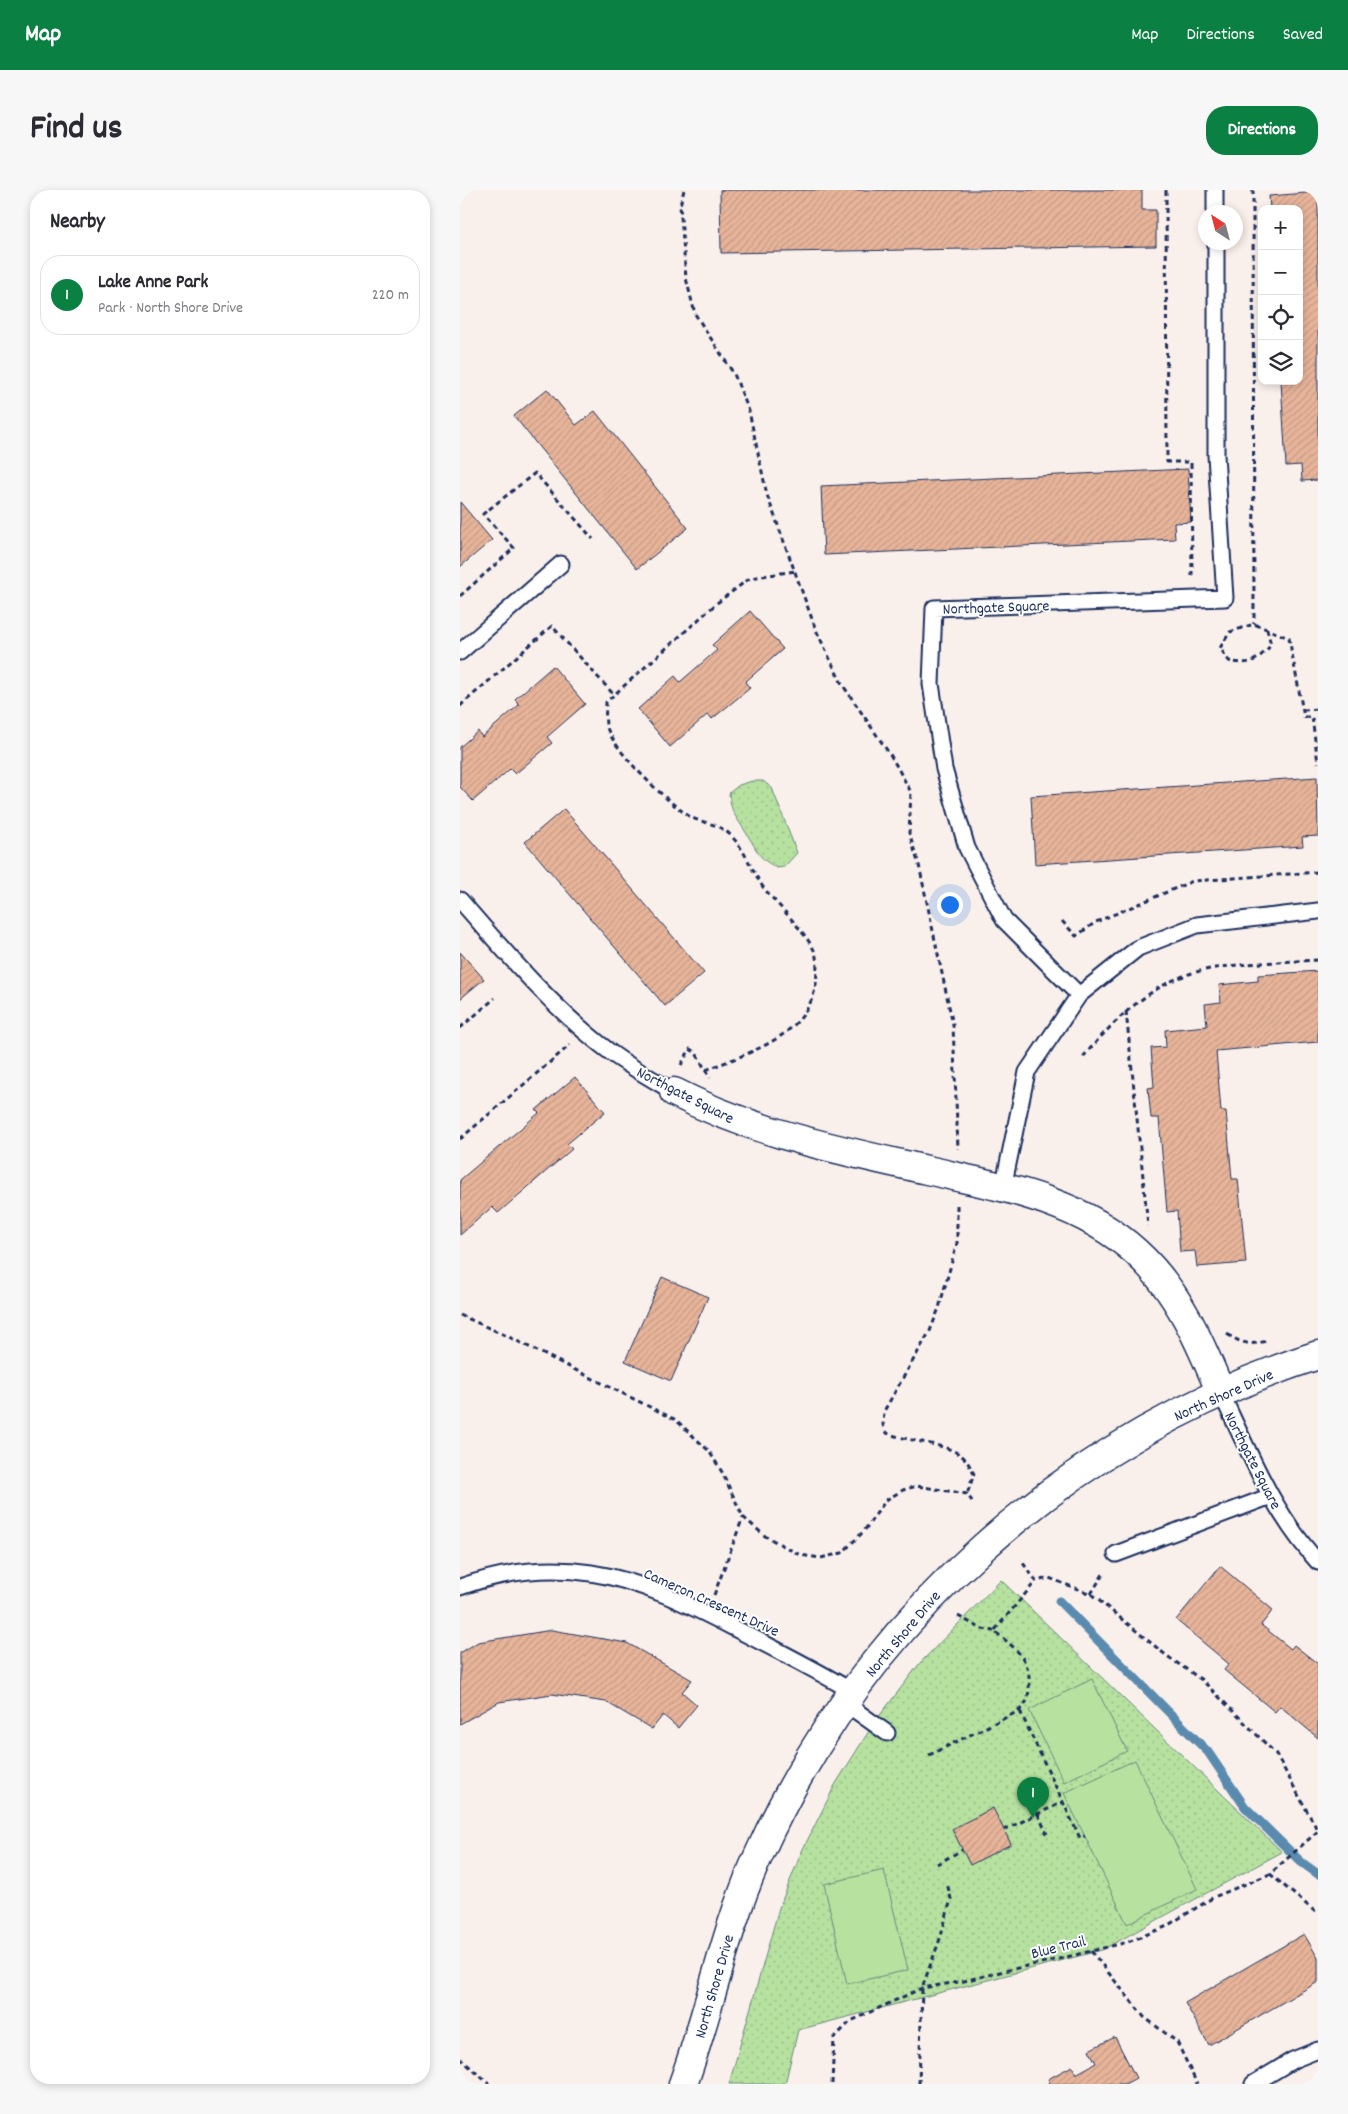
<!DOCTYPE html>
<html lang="en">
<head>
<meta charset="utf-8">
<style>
	:root { --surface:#fff; --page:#f7f7f7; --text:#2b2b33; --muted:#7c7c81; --line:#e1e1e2; --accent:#0b8043 }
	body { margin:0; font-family:Dekko,sans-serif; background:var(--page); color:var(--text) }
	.controls { position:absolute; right:15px; top:15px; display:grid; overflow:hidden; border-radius:10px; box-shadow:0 2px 8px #0003 }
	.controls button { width:45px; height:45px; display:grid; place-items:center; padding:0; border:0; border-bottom:1px solid var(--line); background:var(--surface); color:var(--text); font:25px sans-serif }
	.compass { position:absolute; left:738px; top:15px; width:45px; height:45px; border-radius:50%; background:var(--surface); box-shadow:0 2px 8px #0003; rotate:324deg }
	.you { position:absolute; left:489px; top:714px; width:18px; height:18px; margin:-12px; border:4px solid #fff; border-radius:50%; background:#1a73e8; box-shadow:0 0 0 8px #1a73e833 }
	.badge { display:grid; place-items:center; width:32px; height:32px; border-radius:50%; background:var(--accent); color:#fff; font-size:16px; font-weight:700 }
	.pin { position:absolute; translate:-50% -41px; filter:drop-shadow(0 1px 2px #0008) }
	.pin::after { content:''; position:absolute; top:26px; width:18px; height:15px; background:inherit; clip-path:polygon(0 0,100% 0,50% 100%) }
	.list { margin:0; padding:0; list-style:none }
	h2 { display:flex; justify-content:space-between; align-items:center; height:65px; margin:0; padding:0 20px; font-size:21px }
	h2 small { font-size:16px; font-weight:400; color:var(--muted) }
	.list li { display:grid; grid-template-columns:32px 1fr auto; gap:15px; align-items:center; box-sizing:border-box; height:80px; margin:0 10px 10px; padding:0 10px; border:1px solid var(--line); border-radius:20px }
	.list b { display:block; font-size:19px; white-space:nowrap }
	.list p { margin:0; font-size:16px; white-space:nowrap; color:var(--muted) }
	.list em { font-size:16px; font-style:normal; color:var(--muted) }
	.icon { flex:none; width:28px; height:28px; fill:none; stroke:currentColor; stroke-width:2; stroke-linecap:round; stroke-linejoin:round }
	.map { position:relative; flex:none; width:858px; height:1894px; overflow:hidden; border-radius:20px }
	header { display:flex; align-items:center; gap:30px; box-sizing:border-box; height:70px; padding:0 25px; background:var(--accent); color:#fff }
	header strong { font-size:24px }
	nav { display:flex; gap:28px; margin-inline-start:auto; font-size:18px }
	.intro { display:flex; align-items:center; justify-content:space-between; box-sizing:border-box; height:120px; padding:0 30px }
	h1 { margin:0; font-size:35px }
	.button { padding:12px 22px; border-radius:20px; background:var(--accent); color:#fff; font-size:18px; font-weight:700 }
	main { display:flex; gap:30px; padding:0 30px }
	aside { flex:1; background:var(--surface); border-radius:20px; box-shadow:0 2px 8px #0003 }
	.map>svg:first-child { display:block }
	.grass { fill:url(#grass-dots); stroke:#68887e }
	.garden { fill:#b6e19f; stroke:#68887e }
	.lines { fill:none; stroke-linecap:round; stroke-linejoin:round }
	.stream { stroke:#5a8baf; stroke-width:9 }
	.building { fill:url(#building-hatch); stroke:#1b2f5e }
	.lane-casing { stroke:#1b2f5e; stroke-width:19 }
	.street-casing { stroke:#1b2f5e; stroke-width:31 }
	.secondary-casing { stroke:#1b2f5e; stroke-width:31 }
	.path { stroke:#1b2f5e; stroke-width:3; stroke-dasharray:5 4; stroke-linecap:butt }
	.lane { stroke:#fff; stroke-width:15 }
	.street { stroke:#fff; stroke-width:28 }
	.secondary { stroke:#fff; stroke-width:28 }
	.labels { text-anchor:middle; stroke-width:4; stroke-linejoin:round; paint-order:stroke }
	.street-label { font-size:16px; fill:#1b2f5e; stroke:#fff }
</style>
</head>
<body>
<header>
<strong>Map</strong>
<nav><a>Map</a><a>Directions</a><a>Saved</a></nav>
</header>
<div class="intro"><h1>Find us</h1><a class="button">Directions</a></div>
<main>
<aside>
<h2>Nearby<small></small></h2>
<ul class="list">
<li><span class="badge">1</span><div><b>Lake Anne Park</b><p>Park · North Shore Drive</p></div><em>220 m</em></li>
</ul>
</aside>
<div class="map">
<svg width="858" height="1894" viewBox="0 0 858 1894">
	<defs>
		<pattern id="grass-dots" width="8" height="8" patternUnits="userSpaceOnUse" patternTransform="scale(1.25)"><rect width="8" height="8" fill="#b6e19f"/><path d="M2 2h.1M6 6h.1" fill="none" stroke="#9cc18b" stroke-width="1.8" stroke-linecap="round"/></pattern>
		<pattern id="building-hatch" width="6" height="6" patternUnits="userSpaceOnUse" patternTransform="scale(1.25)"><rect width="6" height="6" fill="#e7b499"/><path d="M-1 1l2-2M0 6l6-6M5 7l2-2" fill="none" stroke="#c69b86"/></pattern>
	</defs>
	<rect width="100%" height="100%" fill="#faf0eb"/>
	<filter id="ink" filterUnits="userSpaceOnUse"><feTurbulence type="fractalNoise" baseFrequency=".02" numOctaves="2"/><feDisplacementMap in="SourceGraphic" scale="10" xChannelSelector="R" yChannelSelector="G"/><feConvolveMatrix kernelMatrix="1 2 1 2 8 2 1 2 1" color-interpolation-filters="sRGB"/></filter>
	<g filter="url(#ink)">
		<path class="grass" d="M292 591H303L312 598 337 663 324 677 317 678C298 668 299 663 288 646 278 628 271 626 269 603L279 595Z
			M541 1390 822 1662 642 1760 338 1840 325 1894H269L319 1718 342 1661 375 1595 414 1533 460 1473Z"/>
		<path class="garden" d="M632 1489 667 1561 604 1592 569 1520Z
			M675 1570 737 1699 667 1734 604 1603Z
			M424 1680 448 1780 387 1794 364 1694Z"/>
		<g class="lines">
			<path class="stream" d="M599 1411 748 1562 785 1617 841 1672 858 1684"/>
		</g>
		<path class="building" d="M260 0H682V20H696V56L261 63Z
			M858 2V290L842 291 841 275 826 276 821 191H839V19H810L809 6Z
			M87 199 116 235 135 221 228 338 177 379 54 226Z
			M728 279 731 332 714 333 715 349 364 365 361 296Z
			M0 312 32 350 0 377Z
			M290 421 323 459 285 492 290 498 252 529 248 524 210 557 178 519 215 486 220 492 257 460 252 455Z
			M93 476 125 514 87 547 92 553 55 584 50 579 13 611 0 597V557L18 541 22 547 59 515 55 509Z
			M857 587 858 646 842 647 843 656 575 674 571 606Z
			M104 619 244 783 205 816 65 652Z
			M0 762 24 789 0 809Z
			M858 781V852L756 861 761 921H766L772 989H778L786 1073 737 1077 735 1061 720 1062 717 1021 707 1022 699 928H691L688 898 694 897 691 858 706 857 705 840 747 836 745 814 761 812 759 795 798 791V785Z
			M115 887 145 922 107 954 112 959 38 1023 32 1017 0 1045V990L79 923 76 920Z
			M202 1087 248 1107 211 1191 165 1171Z
			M760 1376 813 1420 801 1435 831 1459 834 1455 858 1474V1548L820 1516 815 1522 764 1480 769 1474 716 1430Z
			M92 1440 167 1453 232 1490 222 1502 237 1515 218 1538 203 1525 192 1539 146 1512 92 1504 39 1512 0 1534V1463L18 1452Z
			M533 1618 551 1654 510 1675 492 1639Z
			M844 1744 858 1768V1792L749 1855 725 1813Z
			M655 1847 676 1888 665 1894H590L588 1889 612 1876 616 1884 636 1873 629 1860Z"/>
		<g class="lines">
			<g class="lane-casing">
				<path id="lane" d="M755 0V22
					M0 462 101 374
					M0 710C46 763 93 819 150 862 170 877 192 889 214 902
					M619 805 678 758 737 735 858 721
					M543 998 567 882 619 805 544 730 507 658 484 579 471 494 474 418 765 408 756 265V52
					M761 1203C789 1262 813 1323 858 1372
					M656 1364 811 1306
					M0 1397C42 1382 87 1376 131 1383 184 1391 235 1418 282 1442 320 1462 357 1480 393 1502
					M385 1513 427 1543
					M793 1894 833 1870 858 1860"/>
			</g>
			<g class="street-casing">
				<path id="street" d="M214 902C294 943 380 960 467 980 541 997 618 1009 676 1062 718 1100 740 1152 761 1203"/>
			</g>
			<g class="secondary-casing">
				<path id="secondary" d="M223 1894C250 1820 264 1743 296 1671 402 1429 607 1247 858 1165"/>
			</g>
			<path class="path" d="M224 0 220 15 226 88 235 124 274 184 289 221 307 305 356 440 382 494 431 566 451 602 449 643 459 675 493 835 498 959
				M706 0 707 272H731L732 387
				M793 0 794 434
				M0 406 54 358 23 324 75 283 133 349
				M807 439 811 455C797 471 790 476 769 471L760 458 770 442 794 434 829 448 844 527H852L858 573
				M0 516 92 436 154 505
				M843 520 858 519
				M602 731 616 746 636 732 733 691 858 682
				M666 821 688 1036
				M0 838 35 808
				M623 867C651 834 684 800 726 785 761 773 820 772 858 770
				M221 875 230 859 236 863 250 888
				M246 880C290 862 347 847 356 794 357 784 358 769 354 760 344 741 321 718 306 701 291 682 286 658 267 642 254 632 240 633 229 626 207 612 151 559 146 534 145 527 146 519 146 512L257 413 290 388 335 381
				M0 949 110 855
				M497 1015V1053L479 1118 470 1141 424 1221 423 1235 427 1243C448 1252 488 1253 503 1267 508 1271 511 1279 514 1284L507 1304
				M0 1125 47 1146 216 1230 249 1261 262 1282 283 1327 305 1346 340 1365 361 1368 382 1363 404 1341 426 1310 443 1300 457 1296 507 1304 514 1314
				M767 1144C782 1154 791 1156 809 1150
				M563 1373 576 1391 589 1388 631 1404 707 1466 742 1490 816 1564 858 1641
				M631 1404 645 1381
				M254 1405 283 1327
				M498 1426 522 1439 534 1441
				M560 1521 620 1648 625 1646
				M469 1565 553 1524C565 1518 568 1511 569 1499 572 1469 555 1458 534 1441L576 1391
				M578 1624 587 1644
				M544 1640 603 1612
				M477 1674 502 1660
				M810 1684 858 1724
				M631 1761 684 1827 717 1852 737 1894
				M0 1868 29 1894
				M372 1894 374 1848 391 1831 462 1798 504 1791 544 1781 590 1771 668 1752 705 1737 754 1707 810 1684 858 1641
				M459 1894 462 1798 481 1746 491 1709 487 1693"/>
			<use href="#lane" class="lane"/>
			<use href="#street" class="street"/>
			<use href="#secondary" class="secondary"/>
		</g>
	</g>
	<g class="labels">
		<g class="street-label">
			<text transform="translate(536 416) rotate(-2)" y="6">Northgate Square</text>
			<text transform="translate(226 904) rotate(27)" y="6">Northgate Square</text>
			<text transform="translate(763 1204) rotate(-24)" y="6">North Shore Drive</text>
			<text transform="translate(794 1270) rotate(63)" y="6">Northgate Square</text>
			<text transform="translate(252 1411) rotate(24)" y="6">Cameron Crescent Drive</text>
			<text transform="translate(442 1443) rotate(-50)" y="6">North Shore Drive</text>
			<text transform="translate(598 1756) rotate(-14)" y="6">Blue Trail</text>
			<text transform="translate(253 1796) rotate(-74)" y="6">North Shore Drive</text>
		</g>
	</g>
</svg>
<div class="controls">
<button>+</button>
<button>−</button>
<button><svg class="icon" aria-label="locate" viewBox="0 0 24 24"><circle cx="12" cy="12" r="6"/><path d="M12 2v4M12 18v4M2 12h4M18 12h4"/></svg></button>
<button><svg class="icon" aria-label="layers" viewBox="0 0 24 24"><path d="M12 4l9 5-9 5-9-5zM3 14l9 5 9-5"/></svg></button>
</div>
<svg class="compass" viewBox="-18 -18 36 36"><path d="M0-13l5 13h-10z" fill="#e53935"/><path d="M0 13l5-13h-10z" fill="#7c7c81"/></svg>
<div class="you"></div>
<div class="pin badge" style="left:573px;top:1628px">1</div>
</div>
</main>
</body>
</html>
